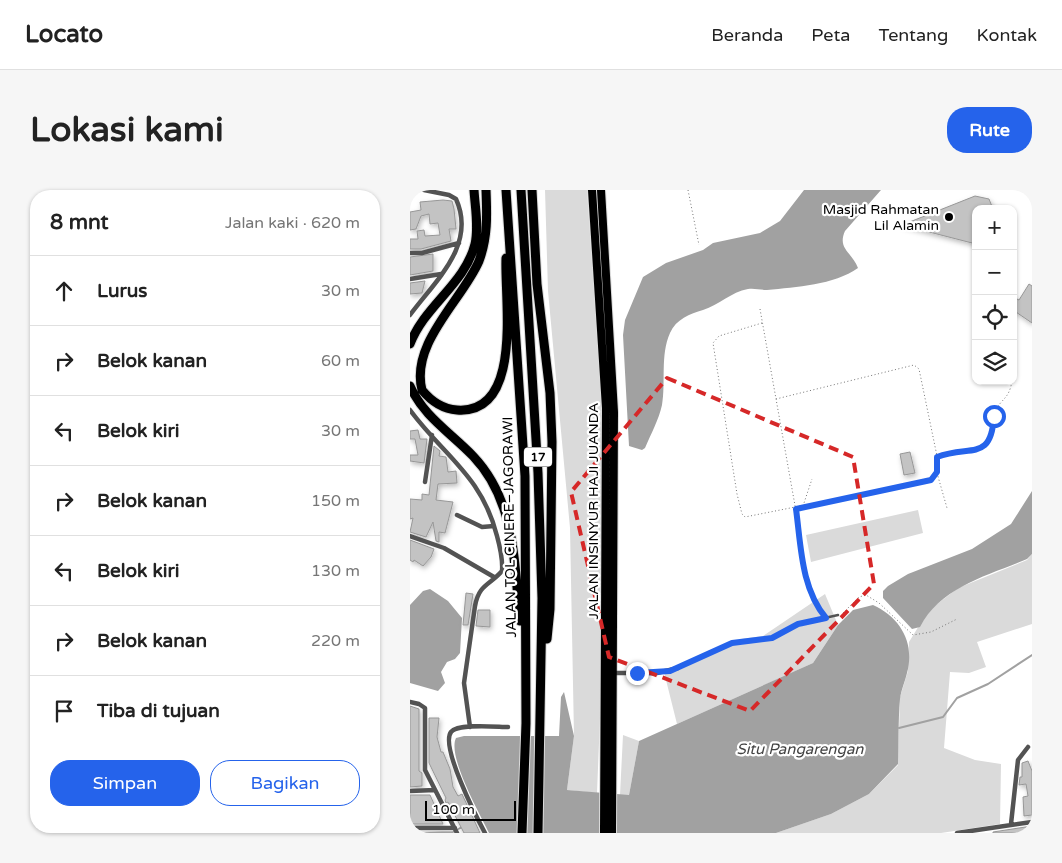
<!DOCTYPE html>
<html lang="id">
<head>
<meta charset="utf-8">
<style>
	:root { --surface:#fff; --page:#f6f6f6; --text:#222; --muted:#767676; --line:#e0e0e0; --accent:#2563eb }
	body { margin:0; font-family:"Varela Round",sans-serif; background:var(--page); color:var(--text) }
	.controls { position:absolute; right:15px; top:15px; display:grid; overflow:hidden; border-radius:10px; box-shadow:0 1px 4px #0004 }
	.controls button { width:45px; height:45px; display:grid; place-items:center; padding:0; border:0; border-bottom:1px solid var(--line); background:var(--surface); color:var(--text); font:25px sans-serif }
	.scale { position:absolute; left:15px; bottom:12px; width:91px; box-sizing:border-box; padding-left:5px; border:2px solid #000; border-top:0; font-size:14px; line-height:18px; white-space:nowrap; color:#000; -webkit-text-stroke:4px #fff; paint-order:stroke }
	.stop { position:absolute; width:15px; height:15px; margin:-11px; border:4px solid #2563eb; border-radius:50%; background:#fff }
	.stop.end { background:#2563eb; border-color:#fff; box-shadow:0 1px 5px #0008 }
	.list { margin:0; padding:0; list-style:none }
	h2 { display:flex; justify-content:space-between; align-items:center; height:65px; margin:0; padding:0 20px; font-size:21px }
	h2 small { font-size:16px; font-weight:400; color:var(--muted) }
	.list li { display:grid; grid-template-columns:32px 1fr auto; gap:15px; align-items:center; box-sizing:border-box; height:70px; padding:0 20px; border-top:1px solid var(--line) }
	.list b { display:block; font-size:19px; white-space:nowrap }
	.list em { font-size:16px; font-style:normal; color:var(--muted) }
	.actions { display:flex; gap:10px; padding:15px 20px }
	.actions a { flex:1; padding:11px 0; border:1px solid var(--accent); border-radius:20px; text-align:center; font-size:18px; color:var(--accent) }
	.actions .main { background:var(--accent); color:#fff }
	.icon { flex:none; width:28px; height:28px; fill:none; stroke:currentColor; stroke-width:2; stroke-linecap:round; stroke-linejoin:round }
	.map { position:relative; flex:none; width:622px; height:643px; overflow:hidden; border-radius:20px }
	header { display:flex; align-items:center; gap:30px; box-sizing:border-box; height:70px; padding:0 25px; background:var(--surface); border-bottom:1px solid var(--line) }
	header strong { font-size:24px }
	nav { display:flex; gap:28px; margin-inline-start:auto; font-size:18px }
	.intro { display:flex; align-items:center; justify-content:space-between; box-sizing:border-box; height:120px; padding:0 30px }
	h1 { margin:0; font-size:35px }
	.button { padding:12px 22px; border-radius:20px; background:var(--accent); color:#fff; font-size:18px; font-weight:700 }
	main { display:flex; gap:30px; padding:0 30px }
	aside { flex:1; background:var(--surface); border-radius:20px; box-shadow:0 1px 4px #0004 }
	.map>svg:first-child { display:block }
	.green { fill:#dadada }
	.water { fill:#a1a1a1 }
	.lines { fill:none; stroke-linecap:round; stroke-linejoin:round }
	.stream { stroke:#a1a1a1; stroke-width:2 }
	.building { fill:#c3c3c3; stroke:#979797; filter:url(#shadow) }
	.trunk-casing { stroke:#dbdbdb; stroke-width:10 }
	.motorway-casing { stroke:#dbdbdb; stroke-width:11 }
	.path { stroke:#757575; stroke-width:1; stroke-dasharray:1 2.5; stroke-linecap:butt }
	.service { stroke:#535353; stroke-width:2.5 }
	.minor { stroke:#535353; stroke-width:4.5 }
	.trunk { stroke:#000; stroke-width:8 }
	.motorway { stroke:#000; stroke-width:9 }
	.route { stroke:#2563eb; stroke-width:6 }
	.marked { fill:none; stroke:#d62828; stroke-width:4; stroke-dasharray:10 6; stroke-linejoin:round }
	.poi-dot { fill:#000; stroke:#fff; stroke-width:2 }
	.labels { text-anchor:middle; stroke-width:4.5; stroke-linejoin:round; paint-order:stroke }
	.shield { fill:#fff; stroke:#4c4c4c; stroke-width:1 }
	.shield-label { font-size:12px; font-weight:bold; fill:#000 }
	.poi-label { font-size:14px; fill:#000; stroke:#fff; text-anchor:end }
	.street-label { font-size:14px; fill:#000; stroke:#fff }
	.water-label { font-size:15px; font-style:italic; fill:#424242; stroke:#fff }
</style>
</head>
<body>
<header>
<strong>Locato</strong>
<nav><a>Beranda</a><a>Peta</a><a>Tentang</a><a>Kontak</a></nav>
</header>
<div class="intro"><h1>Lokasi kami</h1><a class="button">Rute</a></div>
<main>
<aside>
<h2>8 mnt<small>Jalan kaki · 620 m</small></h2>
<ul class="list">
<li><svg class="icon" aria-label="ahead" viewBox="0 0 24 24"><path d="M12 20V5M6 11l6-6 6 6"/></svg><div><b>Lurus</b></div><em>30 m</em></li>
<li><svg class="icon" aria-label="right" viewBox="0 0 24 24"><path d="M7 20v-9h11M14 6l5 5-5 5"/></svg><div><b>Belok kanan</b></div><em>60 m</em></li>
<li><svg class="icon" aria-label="left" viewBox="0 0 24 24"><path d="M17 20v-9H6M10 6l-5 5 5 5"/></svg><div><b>Belok kiri</b></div><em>30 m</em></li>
<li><svg class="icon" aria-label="right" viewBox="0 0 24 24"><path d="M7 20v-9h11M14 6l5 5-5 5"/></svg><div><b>Belok kanan</b></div><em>150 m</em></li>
<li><svg class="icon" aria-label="left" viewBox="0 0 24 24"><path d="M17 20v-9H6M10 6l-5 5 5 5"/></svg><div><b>Belok kiri</b></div><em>130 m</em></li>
<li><svg class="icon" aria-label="right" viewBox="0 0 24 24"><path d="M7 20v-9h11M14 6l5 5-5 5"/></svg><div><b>Belok kanan</b></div><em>220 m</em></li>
<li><svg class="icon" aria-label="arrive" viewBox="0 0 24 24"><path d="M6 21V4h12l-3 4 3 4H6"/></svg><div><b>Tiba di tujuan</b></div></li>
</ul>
<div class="actions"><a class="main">Simpan</a><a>Bagikan</a></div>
</aside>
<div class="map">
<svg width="622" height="643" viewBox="0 0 622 643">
	<defs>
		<filter id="shadow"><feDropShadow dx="1.5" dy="2.5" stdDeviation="2.5" flood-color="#0004"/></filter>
	</defs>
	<rect width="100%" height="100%" fill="#fff"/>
	<path class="green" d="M135 0H177L193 235 191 503 187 603 157 600 164 546 160 338 138 101Z
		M508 320 513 343 401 372 396 345Z
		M622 364V434L567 452 576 477 559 483 540 482 534 558 565 570 591 574 590 634 531 643H366L421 624 459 604 488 575 490 507 498 481 499 452 518 421 548 398 617 370Z
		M415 404 428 435 403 473 267 534 254 482 268 478 298 461 331 449 353 446Z
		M213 545 229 551 219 605H210Z"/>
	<path class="water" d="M394 0H471L435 41C427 59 442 62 448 78 424 95 386 97 357 100 351 100 344 98 338 99 321 102 309 115 293 120 280 124 266 129 260 143 250 165 256 193 252 215 249 229 241 244 235 258L232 260 219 256 213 145 215 130 233 87 256 73 293 60 303 53 350 43 370 31Z
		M622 301V364L617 369C579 385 530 397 510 437L502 439 473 408V401L478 396 498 384 562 359 601 334Z
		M20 399 38 411 52 428 50 463 45 469 37 472 31 482 35 493 28 501 0 493V415L13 401Z
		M463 415C491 428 505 453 497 483 495 492 491 500 490 509 488 531 489 553 488 574L459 604 421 624 366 643H79C70 624 37 566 46 548L54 546H149L151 507 154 502 164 546 157 600 219 605 229 551 403 473 428 435 443 420Z"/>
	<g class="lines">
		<path class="stream" d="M489 538 533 527 547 508 578 494 622 465
			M0 643 43 642 52 637"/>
	</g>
	<path class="building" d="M565 6 579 9 583 19H566V54L492 35Z
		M33 10 42 11 44 19 46 39H39L41 51 11 59H0V49H8L7 41 14 40 15 46 30 45 28 33 20 34 19 24 11 26 6 39 0 40V22L11 20 10 12Z
		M23 64V81L0 85V67Z
		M15 91 12 103 0 104V93Z
		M619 94 622 96V133L603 120V107L609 110Z
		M8 240 10 249H17L14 273 0 271V265H8L5 249H0V241Z
		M24 256 30 261 29 266 36 267 38 282 46 281 47 293 28 294 26 310 43 312 35 343 29 342V352L26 351 23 332 16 347 0 342 3 328 0 329V309L12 310V304L19 305Z
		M500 262 505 283 494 285 490 264Z
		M0 350 24 359 21 367 13 376 4 370 3 372 0 370Z
		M56 403 63 404 58 435H53Z
		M68 420H80V437L66 436Z
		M0 516 9 519V581L12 583V596L0 597Z
		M19 528H29L27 547 31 562H33L40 579 43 597 48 606 52 604 70 643H54L38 612 36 613 35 610 36 608 19 573Z
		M618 571 622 581V625L614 626 613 607 618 606 616 594 609 595 610 587H612V573Z
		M0 605H20L33 634H0Z
		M622 636V643H583V642Z"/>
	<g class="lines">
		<g class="trunk-casing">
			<path id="trunk" d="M182 0 196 218 194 643
				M191 0 204 222 202 643"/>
		</g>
		<g class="motorway-casing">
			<path id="motorway" d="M76 0C77 25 78 47 69 71 53 109 0 153 12 200 21 211 33 219 47 220 114 225 94 108 96 68
				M96 0 115 286 116 533 112 643
				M111 0 128 283 132 408 128 643
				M122 0 127 94 140 203 142 252 140 419 137 449
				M0 154C15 115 55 94 65 54 69 37 65 17 64 0
				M0 196C13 226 41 243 63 266 106 311 104 373 110 431"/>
		</g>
		<path class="path" d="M278 0 289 55
			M350 119 389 338
			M352 133 309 146 303 153 327 304 332 324 335 327 521 290 527 282V267C542 261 574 265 581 249 585 240 581 230 585 222 591 208 599 210 602 191
			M366 209 504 175 509 179 527 266
			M527 283 537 318
			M393 316 402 289
			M433 423 449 407 456 405 469 413 503 445 521 442 547 429"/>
		<path class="service" d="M389 342C394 373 394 403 416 427
			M268 478 322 453 362 448 388 434 428 425"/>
		<path class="minor" d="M0 63H12L49 53
			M0 89 31 84
			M0 125C25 91 67 55 46 9L39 5 14 0
			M0 220C34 266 72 286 87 346 90 357 93 370 92 381 80 395 69 394 65 416L54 493 60 537
			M15 292 22 245
			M47 325 72 337 84 336
			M0 346 34 358 84 387
			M204 483H247L268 478
			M0 512 9 514 15 518V580L47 643
			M0 601 25 600
			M601 634 608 570 618 557
			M0 638H45
			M75 643C67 628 30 556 41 542 48 533 87 537 98 537
			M547 643 622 632"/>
		<use href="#trunk" class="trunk"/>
		<use href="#motorway" class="motorway"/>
	</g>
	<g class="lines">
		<path class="route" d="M227 483 260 481 322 453 362 448 388 434 416 428C391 398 391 356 386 319L521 290 527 282V267C560 254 581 273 584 226"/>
	</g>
	<path class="marked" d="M257 188 443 267 464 394 340 521 199 467 161 302Z"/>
	<circle class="poi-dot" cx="539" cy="27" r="5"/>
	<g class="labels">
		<rect class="shield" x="114" y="257.5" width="28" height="19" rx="4"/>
		<g class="shield-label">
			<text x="128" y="271">17</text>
		</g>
		<g class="poi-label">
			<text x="529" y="24">Masjid Rahmatan<tspan x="529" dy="16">Lil Alamin</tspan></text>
		</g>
		<g class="street-label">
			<text transform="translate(183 321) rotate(-90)" y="5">JALAN INSINYUR HAJI JUANDA</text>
			<text transform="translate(99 337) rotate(-91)" y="5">JALAN TOL CINERE–JAGORAWI</text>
		</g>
		<g class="water-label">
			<text x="390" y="564">Situ Pangarengan</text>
		</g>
	</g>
</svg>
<div class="controls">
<button>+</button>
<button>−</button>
<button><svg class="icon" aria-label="locate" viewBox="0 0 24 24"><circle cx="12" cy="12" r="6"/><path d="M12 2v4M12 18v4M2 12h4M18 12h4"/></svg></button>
<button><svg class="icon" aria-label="layers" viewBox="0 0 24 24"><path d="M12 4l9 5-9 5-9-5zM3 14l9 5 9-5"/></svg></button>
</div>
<div class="scale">100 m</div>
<div class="stop" style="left:584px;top:226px"></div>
<div class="stop end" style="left:227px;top:483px"></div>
</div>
</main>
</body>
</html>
